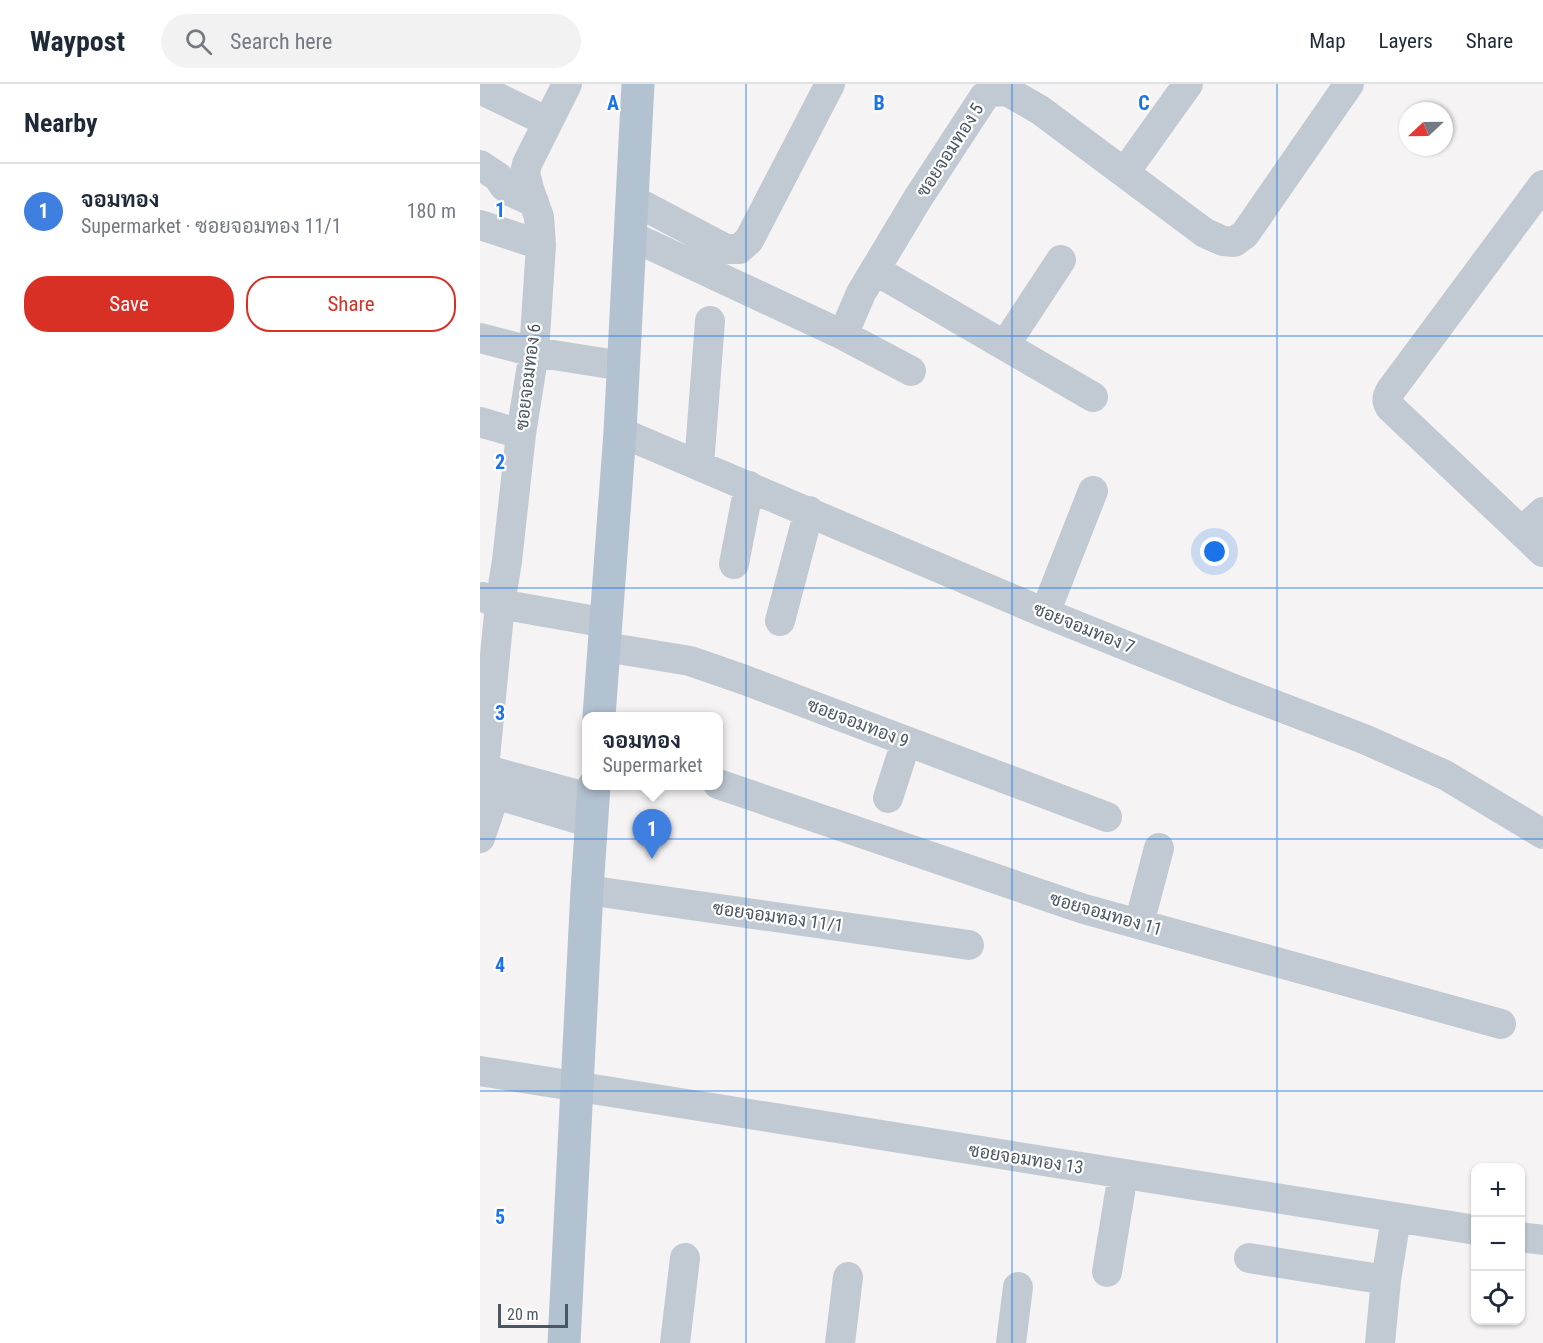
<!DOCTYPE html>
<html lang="en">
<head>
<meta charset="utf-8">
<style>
	:root { --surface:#fff; --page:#f2f2f3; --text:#1f2937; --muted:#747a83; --line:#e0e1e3; --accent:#d93025 }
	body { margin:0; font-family:"Roboto Condensed",Sarabun,sans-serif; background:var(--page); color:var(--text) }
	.controls { position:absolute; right:18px; bottom:18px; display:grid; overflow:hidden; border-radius:12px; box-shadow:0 2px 4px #0004 }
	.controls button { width:54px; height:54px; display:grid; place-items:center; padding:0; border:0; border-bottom:2px solid var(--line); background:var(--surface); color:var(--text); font:30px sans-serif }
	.compass { position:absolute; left:919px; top:18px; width:54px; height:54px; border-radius:50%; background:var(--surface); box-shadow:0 2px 4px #0004; rotate:248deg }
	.scale { position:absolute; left:18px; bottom:15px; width:70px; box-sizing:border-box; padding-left:6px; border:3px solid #4a5661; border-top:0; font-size:16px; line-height:21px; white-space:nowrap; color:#4a5661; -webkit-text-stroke:4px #fff; paint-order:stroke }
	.you { position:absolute; left:735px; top:468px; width:21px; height:21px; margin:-15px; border:4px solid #fff; border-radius:50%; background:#1a73e8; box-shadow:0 0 0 9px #1a73e833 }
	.badge { display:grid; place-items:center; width:39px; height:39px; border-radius:50%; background:var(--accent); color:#fff; font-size:20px; font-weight:700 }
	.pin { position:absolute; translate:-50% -50px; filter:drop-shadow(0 2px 3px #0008) }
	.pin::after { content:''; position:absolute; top:32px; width:21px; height:18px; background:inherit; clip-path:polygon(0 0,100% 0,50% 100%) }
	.popup { position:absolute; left:102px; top:628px; width:141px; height:78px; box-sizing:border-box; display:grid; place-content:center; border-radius:12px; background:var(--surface); filter:drop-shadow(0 2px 4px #0005); font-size:20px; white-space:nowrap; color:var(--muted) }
	.popup b { font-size:22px; color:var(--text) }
	.popup::after { content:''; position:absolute; left:50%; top:100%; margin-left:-12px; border:12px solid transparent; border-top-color:var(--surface) }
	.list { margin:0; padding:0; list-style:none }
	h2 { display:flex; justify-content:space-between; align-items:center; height:78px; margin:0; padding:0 24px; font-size:26px }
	h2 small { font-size:20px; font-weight:400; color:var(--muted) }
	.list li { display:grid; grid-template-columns:39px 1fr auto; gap:18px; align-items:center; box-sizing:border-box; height:96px; padding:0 24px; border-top:2px solid var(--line) }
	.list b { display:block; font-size:22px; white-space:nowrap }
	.list p { margin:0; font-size:20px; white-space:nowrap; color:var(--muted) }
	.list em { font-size:20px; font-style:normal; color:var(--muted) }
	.actions { display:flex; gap:12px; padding:18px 24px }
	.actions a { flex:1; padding:14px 0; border:2px solid var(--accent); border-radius:24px; text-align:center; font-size:21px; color:var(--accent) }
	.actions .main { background:var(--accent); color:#fff }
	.icon { flex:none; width:33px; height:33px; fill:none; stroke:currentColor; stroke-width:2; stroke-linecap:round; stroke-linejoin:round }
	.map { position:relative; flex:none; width:1063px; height:1259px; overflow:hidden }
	header { display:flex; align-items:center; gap:36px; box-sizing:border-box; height:84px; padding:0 30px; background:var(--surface); border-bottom:2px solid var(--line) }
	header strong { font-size:28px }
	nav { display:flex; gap:33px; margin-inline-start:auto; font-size:21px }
	.search { width:420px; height:54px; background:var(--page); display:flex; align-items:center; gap:15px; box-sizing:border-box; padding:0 21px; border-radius:33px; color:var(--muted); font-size:22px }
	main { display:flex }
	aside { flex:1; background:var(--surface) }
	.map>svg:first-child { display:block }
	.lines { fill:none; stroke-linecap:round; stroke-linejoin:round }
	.minor { stroke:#c1cad2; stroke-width:30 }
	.major { stroke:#b3c2d1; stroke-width:33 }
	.grid { fill:none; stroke:#1a73e8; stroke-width:1.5; stroke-opacity:0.55 }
	.labels { text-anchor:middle; stroke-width:4.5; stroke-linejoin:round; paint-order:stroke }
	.street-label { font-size:18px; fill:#4a5661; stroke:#fff }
	.grid-label { font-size:20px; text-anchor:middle; font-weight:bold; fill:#1a73e8; stroke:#fff; stroke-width:4.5; stroke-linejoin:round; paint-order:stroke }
</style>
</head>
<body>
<header>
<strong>Waypost</strong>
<div class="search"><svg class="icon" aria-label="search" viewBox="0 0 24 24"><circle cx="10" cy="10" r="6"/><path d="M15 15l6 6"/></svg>Search here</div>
<nav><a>Map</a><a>Layers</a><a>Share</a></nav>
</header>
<main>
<aside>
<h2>Nearby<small></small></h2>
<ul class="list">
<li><span class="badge" style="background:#3f7fe0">1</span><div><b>จอมทอง</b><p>Supermarket · ซอยจอมทอง 11/1</p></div><em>180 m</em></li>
</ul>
<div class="actions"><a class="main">Save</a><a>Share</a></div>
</aside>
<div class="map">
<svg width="1063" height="1259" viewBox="0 0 1063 1259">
	<rect width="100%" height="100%" fill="#f5f3f3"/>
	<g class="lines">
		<path class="minor" d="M0 5 68 38
			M0 81 18 93 24 102 32 108 54 118
			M645 88 708 0
			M1063 101 911 306C907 312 906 317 910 323L1063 468
			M151 115 246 165H259L269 156 350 0
			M0 141 61 161
			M149 151 363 251 381 209 438 114 504 13 511 8 527 7 560 26 725 149 743 157 754 158 765 150 869 0
			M395 186 613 313
			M363 251 431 287
			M0 254 54 268 143 282
			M525 261 581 176
			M0 338 41 350
			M140 348 565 529 756 606 884 655 965 691 1063 750
			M219 381 230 237
			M1042 447 1063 428
			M254 480 269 402
			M3 513 20 520 127 539
			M565 529 613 407
			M300 537 329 427
			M125 563 210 577 262 595 627 733
			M0 684 113 715
			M238 700 604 825 1021 940
			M0 704 15 710 111 739
			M2 705 20 520 27 477 41 350 54 268 61 161 59 133 49 105 45 89 47 80 87 0
			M408 714 426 658
			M0 754 15 710
			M107 806 489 861
			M659 840 679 764
			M0 987 996 1146
			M1040 1153 1063 1156
			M769 1174 906 1196
			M627 1188 643 1090
			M195 1259 205 1174
			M360 1259 368 1193
			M531 1259 538 1203
			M900 1259 906 1196 916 1134"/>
		<path class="major" d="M119 632 140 348 158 0
			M84 1259 107 806 114 702"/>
	</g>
	<path class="grid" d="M266 0V1259M532 0V1259M797 0V1259M0 252H1063M0 504H1063M0 755H1063M0 1007H1063"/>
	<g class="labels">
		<g class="street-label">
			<text transform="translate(470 66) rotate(-57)" y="6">ซอยจอมทอง 5</text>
			<text transform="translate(48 293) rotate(-83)" y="6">ซอยจอมทอง 6</text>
			<text transform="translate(604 544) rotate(22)" y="6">ซอยจอมทอง 7</text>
			<text transform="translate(378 639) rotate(21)" y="6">ซอยจอมทอง 9</text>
			<text transform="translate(626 830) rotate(16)" y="6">ซอยจอมทอง 11</text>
			<text transform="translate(298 833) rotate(8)" y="6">ซอยจอมทอง 11/1</text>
			<text transform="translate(546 1075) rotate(9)" y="6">ซอยจอมทอง 13</text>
		</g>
	</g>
	<g class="grid-label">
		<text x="133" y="26">A</text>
		<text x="399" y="26">B</text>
		<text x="664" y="26">C</text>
		<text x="20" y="133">1</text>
		<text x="20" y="385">2</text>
		<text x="20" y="636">3</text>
		<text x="20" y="888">4</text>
		<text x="20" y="1140">5</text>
	</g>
</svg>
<div class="controls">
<button>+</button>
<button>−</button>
<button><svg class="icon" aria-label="locate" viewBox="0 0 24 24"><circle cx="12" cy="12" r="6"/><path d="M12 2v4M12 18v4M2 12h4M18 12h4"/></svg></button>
</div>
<svg class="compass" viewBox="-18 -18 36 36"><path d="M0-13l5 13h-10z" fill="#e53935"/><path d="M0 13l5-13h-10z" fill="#747a83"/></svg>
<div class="scale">20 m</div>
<div class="you"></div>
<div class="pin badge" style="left:172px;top:775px;background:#3f7fe0">1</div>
<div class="popup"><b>จอมทอง</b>Supermarket</div>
</div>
</main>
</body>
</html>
